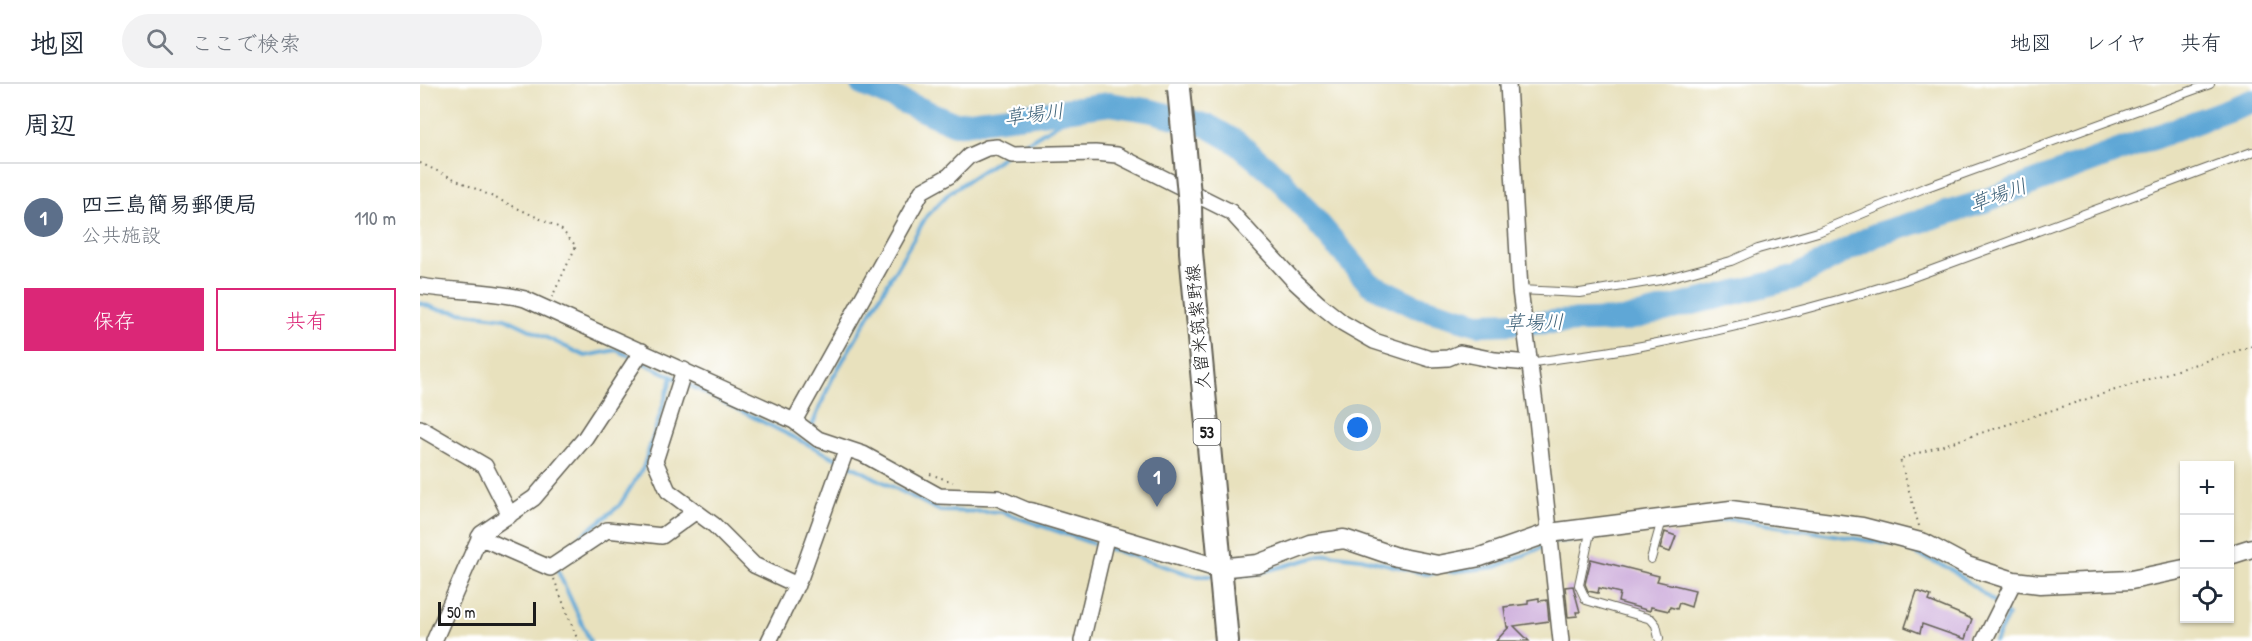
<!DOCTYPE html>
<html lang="ja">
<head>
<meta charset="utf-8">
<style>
	:root { --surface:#fff; --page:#f2f2f3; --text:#1f2937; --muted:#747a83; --line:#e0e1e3; --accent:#db2777 }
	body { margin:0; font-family:"Patrick Hand","Klee One",sans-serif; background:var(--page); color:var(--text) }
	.controls { position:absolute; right:18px; bottom:18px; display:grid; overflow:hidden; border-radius:0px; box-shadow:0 2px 4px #0004 }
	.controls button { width:54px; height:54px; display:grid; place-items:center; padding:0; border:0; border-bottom:2px solid var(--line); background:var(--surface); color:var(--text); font:30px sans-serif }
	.scale { position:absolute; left:18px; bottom:15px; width:98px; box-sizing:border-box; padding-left:6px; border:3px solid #1c1c1c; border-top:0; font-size:16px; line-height:21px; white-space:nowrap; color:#1c1c1c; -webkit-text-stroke:4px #fff; paint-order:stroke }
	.you { position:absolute; left:938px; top:344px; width:21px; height:21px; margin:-15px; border:4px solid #fff; border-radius:50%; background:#1a73e8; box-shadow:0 0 0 9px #1a73e833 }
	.badge { display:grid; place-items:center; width:39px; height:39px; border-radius:50%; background:var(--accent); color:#fff; font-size:20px; font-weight:700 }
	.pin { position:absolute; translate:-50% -50px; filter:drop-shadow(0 2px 3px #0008) }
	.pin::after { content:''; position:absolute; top:32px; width:21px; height:18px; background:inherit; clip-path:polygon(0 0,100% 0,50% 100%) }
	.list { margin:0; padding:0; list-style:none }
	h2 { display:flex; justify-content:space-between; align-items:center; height:78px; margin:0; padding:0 24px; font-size:26px }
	h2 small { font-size:20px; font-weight:400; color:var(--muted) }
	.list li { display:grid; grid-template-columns:39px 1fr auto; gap:18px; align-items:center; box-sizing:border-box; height:108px; padding:0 24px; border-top:2px solid var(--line) }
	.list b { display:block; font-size:22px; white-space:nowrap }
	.list p { margin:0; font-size:20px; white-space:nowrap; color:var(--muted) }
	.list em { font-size:20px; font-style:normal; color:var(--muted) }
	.actions { display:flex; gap:12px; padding:18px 24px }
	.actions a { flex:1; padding:14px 0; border:2px solid var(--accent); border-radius:0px; text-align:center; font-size:21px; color:var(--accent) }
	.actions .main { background:var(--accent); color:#fff }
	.icon { flex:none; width:33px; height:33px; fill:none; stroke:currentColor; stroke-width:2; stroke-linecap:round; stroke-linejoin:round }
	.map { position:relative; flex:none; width:1832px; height:557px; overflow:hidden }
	header { display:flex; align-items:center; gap:36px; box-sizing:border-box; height:84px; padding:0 30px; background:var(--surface); border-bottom:2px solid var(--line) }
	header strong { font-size:28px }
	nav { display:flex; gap:33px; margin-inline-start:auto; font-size:21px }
	.search { width:420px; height:54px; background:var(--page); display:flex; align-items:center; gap:15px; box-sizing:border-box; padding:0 21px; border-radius:33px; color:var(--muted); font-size:22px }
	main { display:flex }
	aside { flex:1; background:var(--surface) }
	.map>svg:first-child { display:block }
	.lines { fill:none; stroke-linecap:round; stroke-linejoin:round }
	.stream { stroke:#5fa7d6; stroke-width:4 }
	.river { stroke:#5fa7d6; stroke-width:24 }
	.building { fill:#cdaddb }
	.service-casing { stroke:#636154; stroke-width:10 }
	.minor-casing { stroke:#636154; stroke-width:18 }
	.tertiary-casing { stroke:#636154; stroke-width:21 }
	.primary-casing { stroke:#636154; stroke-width:26 }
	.path { stroke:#636154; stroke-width:2; stroke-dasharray:1.5 4.5; stroke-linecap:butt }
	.service { stroke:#fff; stroke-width:8 }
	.minor { stroke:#fff; stroke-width:15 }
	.tertiary { stroke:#fff; stroke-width:18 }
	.primary { stroke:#fff; stroke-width:22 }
	.primary-bridge-casing { stroke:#636154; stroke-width:26; stroke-linecap:butt }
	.primary-bridge { stroke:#fff; stroke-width:22 }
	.labels { text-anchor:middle; stroke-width:4.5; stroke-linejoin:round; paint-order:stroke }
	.shield { fill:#fff; stroke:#606060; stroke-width:1.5 }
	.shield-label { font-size:16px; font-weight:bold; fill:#1c1c1c }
	.street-label { font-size:18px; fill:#1c1c1c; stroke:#fff }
	.water-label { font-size:20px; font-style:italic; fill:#3e6279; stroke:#fff }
</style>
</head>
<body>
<header>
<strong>地図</strong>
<div class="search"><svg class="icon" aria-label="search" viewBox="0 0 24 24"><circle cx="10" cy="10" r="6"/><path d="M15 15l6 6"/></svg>ここで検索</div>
<nav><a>地図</a><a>レイヤ</a><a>共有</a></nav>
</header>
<main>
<aside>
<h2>周辺<small></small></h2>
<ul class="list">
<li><span class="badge" style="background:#5c6f8a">1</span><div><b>四三島簡易郵便局</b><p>公共施設</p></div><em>110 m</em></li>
</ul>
<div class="actions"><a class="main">保存</a><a>共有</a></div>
</aside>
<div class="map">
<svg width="1832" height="557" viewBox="0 0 1832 557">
	<rect width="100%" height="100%" fill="#fff"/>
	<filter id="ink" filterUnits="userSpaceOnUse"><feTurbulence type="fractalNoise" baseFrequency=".0167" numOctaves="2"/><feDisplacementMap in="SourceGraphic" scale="12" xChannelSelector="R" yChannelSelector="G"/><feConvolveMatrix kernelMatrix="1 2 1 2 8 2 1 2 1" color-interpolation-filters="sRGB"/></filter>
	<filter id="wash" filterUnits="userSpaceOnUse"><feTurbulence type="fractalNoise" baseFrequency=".008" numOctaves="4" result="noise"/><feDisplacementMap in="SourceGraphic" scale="24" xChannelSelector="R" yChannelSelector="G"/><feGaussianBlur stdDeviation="1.35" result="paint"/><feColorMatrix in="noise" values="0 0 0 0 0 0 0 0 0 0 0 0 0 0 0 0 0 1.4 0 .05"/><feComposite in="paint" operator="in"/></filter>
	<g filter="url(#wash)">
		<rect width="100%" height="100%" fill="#e8e1bd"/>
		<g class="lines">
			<path class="stream" d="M596 65 663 24
				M0 219 17 225 85 234 165 272 196 266 212 273
				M219 277 258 295
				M265 299 419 376
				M391 344 411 297 506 133 529 109 584 72
				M426 379 520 427 582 428 680 462
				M1134 458 1313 435 1476 461 1531 485 1577 520
				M687 464 775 492H793
				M136 472 199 422 223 384 252 293
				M136 483 170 557
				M1029 488 1076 483 1128 461
				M809 492 838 489 908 470 941 474 1006 490 1015 489
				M1575 557 1588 532 1584 528"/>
			<path class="river" d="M442 0 535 40 690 20 732 27 788 42 816 58 861 96 950 200 995 222 1059 240 1203 236 1374 194 1455 151 1556 120 1832 17"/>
		</g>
		<g id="blocks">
			<path class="building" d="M1245 448 1256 452 1250 468 1240 465Z
				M1171 475 1239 492 1237 497 1275 506 1271 523 1259 519 1257 525 1250 523 1249 527 1231 523 1230 527 1198 518 1200 509 1179 504 1178 509 1168 507 1165 500Z
				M1153 502 1160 528H1156L1157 532 1148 533 1145 503Z
				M1497 507 1511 512 1509 517 1552 535 1545 555 1502 540 1500 549 1485 543Z
				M1119 514V517L1127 516 1129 537 1094 542 1109 557H1076L1089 543H1087L1084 523 1108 520V516Z"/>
		</g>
	</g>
	<g filter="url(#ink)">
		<use href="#blocks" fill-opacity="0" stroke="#636154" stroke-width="1.5"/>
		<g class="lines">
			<g class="service-casing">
				<path id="service" d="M1100 206 1160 209 1240 196 1311 177 1338 165 1398 148 1504 104 1790 0
					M1109 279C1146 273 1185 269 1222 262 1311 245 1399 223 1485 196L1832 68
					M1171 444 1159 501 1166 516 1231 535 1236 541 1239 554
					M1231 475 1242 436"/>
			</g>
			<g class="minor-casing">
				<path id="minor" d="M1088 0 1100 206 1117 335 1141 557
					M0 202C35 208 70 206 105 215L374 337 398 355 443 370 519 412 578 414 611 428
					M264 286 235 377 248 407 294 441 334 481 377 501
					M374 337 502 107 529 92 549 72 567 64 577 63 593 71 675 69 697 71 811 128 875 198 899 220 923 239 954 257 1010 275 1028 274 1040 269 1075 276 1109 279
					M0 344 65 382 90 431
					M59 453 130 484 187 446 242 452 275 428
					M14 557 61 450 114 414 165 354 222 267
					M349 557 381 492 426 366
					M662 557 687 450
					M1564 557 1594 497"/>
			</g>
			<g class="tertiary-casing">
				<path id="tertiary" d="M611 428 798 484 838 480 890 460 924 455 977 473 1018 481 1060 473 1129 449 1311 426 1442 443 1504 459 1547 482 1594 497 1620 500 1711 496 1764 485
					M1810 471 1832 464"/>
			</g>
			<g class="primary-casing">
				<path id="primary" d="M770 121 771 168 807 557"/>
			</g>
			<path class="path" d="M0 79 140 144 156 162 132 213
				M510 390 533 398
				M1499 442 1480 375 1832 262
				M134 495 158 557"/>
			<use href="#service" class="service"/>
			<use href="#minor" class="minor"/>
			<use href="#tertiary" class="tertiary"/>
			<use href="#primary" class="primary"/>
			<g class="primary-bridge-casing">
				<path id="primary-bridge" d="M759 4 770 121"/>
			</g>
			<use href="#primary-bridge" class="primary-bridge"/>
		</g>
	</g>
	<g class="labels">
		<rect class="shield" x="773.5" y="335" width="27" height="26" rx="4.5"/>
		<g class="shield-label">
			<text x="787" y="354">53</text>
		</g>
		<g class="street-label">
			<text transform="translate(778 243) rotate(-95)" y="6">久留米筑紫野線</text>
		</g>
		<g class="water-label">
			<text transform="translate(614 30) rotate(-7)" y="7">草場川</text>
			<text transform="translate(1578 111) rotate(-20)" y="7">草場川</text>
			<text transform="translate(1114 238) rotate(-1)" y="7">草場川</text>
		</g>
	</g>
</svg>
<div class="controls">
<button>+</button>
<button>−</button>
<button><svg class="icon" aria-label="locate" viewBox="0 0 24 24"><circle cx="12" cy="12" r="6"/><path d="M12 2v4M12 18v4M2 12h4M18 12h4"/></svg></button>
</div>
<div class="scale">50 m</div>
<div class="you"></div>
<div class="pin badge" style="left:737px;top:423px;background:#5c6f8a">1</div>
</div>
</main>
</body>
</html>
